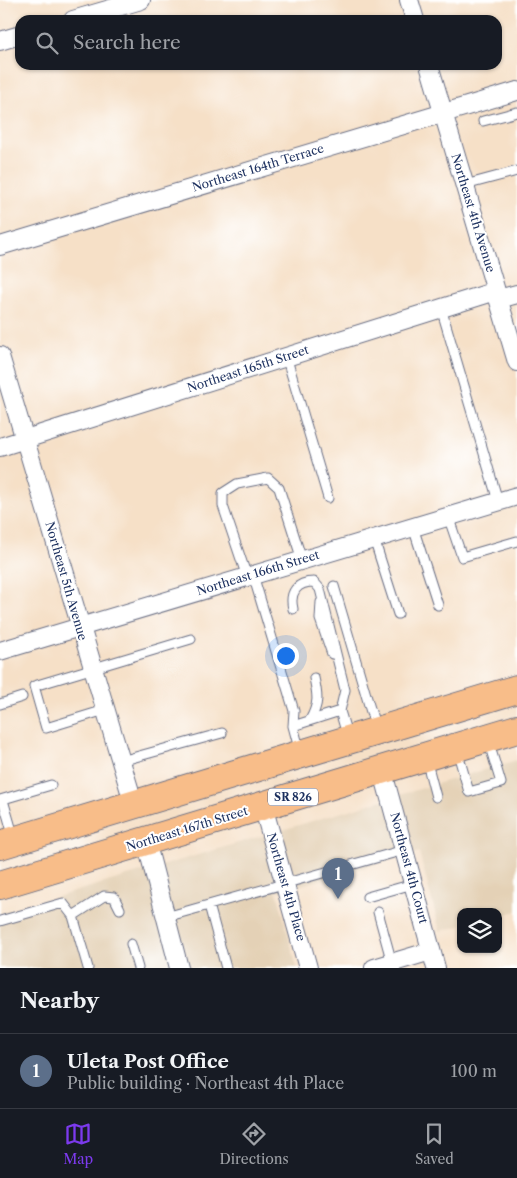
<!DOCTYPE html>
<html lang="en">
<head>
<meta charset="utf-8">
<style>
	:root { --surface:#171b24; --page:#242831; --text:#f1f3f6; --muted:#9ea1a6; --line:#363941; --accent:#7c3aed }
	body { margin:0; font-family:"Libre Caslon Text",serif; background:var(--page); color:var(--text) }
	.controls { position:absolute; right:15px; bottom:15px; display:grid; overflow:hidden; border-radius:10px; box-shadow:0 1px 4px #0004 }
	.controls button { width:45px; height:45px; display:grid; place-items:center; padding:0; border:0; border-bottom:1px solid var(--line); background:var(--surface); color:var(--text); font:25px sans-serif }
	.you { position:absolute; left:285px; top:655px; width:18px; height:18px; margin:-12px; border:4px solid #fff; border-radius:50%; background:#1a73e8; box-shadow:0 0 0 8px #1a73e833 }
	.badge { display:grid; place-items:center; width:32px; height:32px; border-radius:50%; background:var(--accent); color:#fff; font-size:16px; font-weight:700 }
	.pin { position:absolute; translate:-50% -41px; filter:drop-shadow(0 1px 2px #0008) }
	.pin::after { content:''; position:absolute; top:26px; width:18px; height:15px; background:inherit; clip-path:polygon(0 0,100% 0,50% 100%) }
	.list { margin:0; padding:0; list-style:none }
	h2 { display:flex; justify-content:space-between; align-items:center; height:65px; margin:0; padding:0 20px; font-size:21px }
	h2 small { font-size:16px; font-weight:400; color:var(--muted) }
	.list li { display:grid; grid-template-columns:32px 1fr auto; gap:15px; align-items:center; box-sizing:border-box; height:75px; padding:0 20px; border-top:1px solid var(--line) }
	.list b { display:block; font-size:19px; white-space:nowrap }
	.list p { margin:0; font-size:16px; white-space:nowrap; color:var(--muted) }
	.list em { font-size:16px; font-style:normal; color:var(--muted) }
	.icon { flex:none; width:28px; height:28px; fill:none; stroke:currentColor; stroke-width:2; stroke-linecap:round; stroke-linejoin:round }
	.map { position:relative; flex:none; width:517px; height:968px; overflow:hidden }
	.search { position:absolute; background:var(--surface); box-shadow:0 1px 4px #0004; left:15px; right:15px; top:15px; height:55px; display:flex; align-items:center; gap:12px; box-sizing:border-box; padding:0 18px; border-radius:15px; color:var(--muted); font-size:19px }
	.sheet { height:140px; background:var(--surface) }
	nav { display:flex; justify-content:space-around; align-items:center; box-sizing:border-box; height:70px; border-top:1px solid var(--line); background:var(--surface); font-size:14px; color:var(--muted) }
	nav a { display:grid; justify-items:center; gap:2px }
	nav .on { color:var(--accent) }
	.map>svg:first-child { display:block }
	.built { fill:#e4d1b6 }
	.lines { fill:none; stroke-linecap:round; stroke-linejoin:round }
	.lane-casing { stroke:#686d83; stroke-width:11 }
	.street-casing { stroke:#686d83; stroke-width:20 }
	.primary-casing { stroke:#686d83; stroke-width:30 }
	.lane { stroke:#fff; stroke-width:9 }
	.street { stroke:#fff; stroke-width:18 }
	.primary { stroke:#f8bd89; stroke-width:28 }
	.labels { text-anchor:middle; stroke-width:4; stroke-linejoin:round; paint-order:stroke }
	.shield { fill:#fff; stroke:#5f6d8e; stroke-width:1 }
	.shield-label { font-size:11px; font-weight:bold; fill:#1b2f5e }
	.street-label { font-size:12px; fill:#1b2f5e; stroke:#fff }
</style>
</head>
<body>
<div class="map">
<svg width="517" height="968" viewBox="0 0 517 968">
	<rect width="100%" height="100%" fill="#fff"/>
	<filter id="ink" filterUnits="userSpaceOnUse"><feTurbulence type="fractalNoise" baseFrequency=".02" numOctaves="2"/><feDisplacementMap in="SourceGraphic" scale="10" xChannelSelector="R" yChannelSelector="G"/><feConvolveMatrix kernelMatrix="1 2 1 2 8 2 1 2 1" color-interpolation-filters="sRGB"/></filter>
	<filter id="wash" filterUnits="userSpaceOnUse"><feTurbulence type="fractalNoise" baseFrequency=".0096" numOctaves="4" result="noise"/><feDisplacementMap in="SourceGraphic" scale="20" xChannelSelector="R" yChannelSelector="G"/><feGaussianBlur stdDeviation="1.12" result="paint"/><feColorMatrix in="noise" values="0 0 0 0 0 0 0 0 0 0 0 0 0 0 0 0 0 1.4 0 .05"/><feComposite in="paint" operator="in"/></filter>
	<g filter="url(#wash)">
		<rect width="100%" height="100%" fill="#f6e0c7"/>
		<path class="built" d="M517 760V911L498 916V912H461V926L440 931 419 852 277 892 297 968H0V914Z"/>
	</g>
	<g filter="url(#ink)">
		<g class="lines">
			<g class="lane-casing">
				<path id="lane" d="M483 121 517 112
					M465 185 517 171
					M441 308 498 501
					M286 356 328 498
					M448 516 462 557 517 541
					M413 527 438 605
					M374 539 398 614
					M253 575 294 711 293 726
					M247 577 223 506V493L237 484 268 478 279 488 302 560
					M334 586 376 729
					M321 602 320 619 332 654
					M293 609C289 592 297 582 314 582L320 589 345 690 340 711
					M0 704 22 697
					M105 710 46 728 34 686 191 639
					M310 720C319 704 318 696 314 678
					M457 750 469 792 501 783 488 740
					M300 752 293 726 340 711 348 738
					M426 759 436 797
					M121 761 222 733
					M0 800 51 785
					M3 800 14 838
					M367 897 413 884
					M209 905 226 968
					M378 912 392 963
					M73 916 104 896 114 897 120 909
					M166 917 404 850
					M0 921 63 903 73 916 88 968
					M131 944 138 968"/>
			</g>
			<g class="street-casing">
				<path id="street" d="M409 0 415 20
					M73 20 141 0
					M0 41 20 35
					M429 65 517 362
					M0 246 517 91
					M499 299 517 294
					M0 356 134 805
					M0 447 496 291
					M0 651 517 496
					M382 769 436 968
					M263 806 308 968
					M146 841 179 968
					M374 968 431 951"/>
			</g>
			<g class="primary-casing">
				<path id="primary" d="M0 845 517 689
					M0 885 517 729"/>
			</g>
			<use href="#lane" class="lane"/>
			<use href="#street" class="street"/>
			<use href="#primary" class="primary"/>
		</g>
	</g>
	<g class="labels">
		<rect class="shield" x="268" y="788.5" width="50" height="17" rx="4"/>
		<g class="shield-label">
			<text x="293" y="801">SR 826</text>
		</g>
		<g class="street-label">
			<text transform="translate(258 168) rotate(-17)" y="4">Northeast 164th Terrace</text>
			<text transform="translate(473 213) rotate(73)" y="4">Northeast 4th Avenue</text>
			<text transform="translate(248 369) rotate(-18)" y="4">Northeast 165th Street</text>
			<text transform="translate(258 573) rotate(-17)" y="4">Northeast 166th Street</text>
			<text transform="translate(66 581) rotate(74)" y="4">Northeast 5th Avenue</text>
			<text transform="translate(187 829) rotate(-17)" y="4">Northeast 167th Street</text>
			<text transform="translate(409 868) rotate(75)" y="4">Northeast 4th Court</text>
			<text transform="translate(286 887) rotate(74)" y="4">Northeast 4th Place</text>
		</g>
	</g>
</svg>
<div class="controls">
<button><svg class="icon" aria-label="layers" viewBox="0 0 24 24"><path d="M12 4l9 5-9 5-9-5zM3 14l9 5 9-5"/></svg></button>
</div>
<div class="you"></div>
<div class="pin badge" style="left:338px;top:899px;background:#5c6f8a">1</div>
<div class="search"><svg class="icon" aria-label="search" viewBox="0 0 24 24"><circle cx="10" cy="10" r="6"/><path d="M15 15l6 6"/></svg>Search here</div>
</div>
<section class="sheet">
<h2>Nearby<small></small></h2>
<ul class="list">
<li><span class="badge" style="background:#5c6f8a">1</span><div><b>Uleta Post Office</b><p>Public building · Northeast 4th Place</p></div><em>100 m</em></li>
</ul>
</section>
<nav>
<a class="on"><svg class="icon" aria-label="map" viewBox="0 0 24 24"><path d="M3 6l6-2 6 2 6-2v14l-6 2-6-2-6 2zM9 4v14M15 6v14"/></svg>Map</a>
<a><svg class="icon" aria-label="directions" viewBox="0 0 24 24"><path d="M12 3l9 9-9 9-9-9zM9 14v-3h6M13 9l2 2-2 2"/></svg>Directions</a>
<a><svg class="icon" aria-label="saved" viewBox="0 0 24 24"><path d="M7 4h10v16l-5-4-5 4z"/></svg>Saved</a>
</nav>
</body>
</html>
